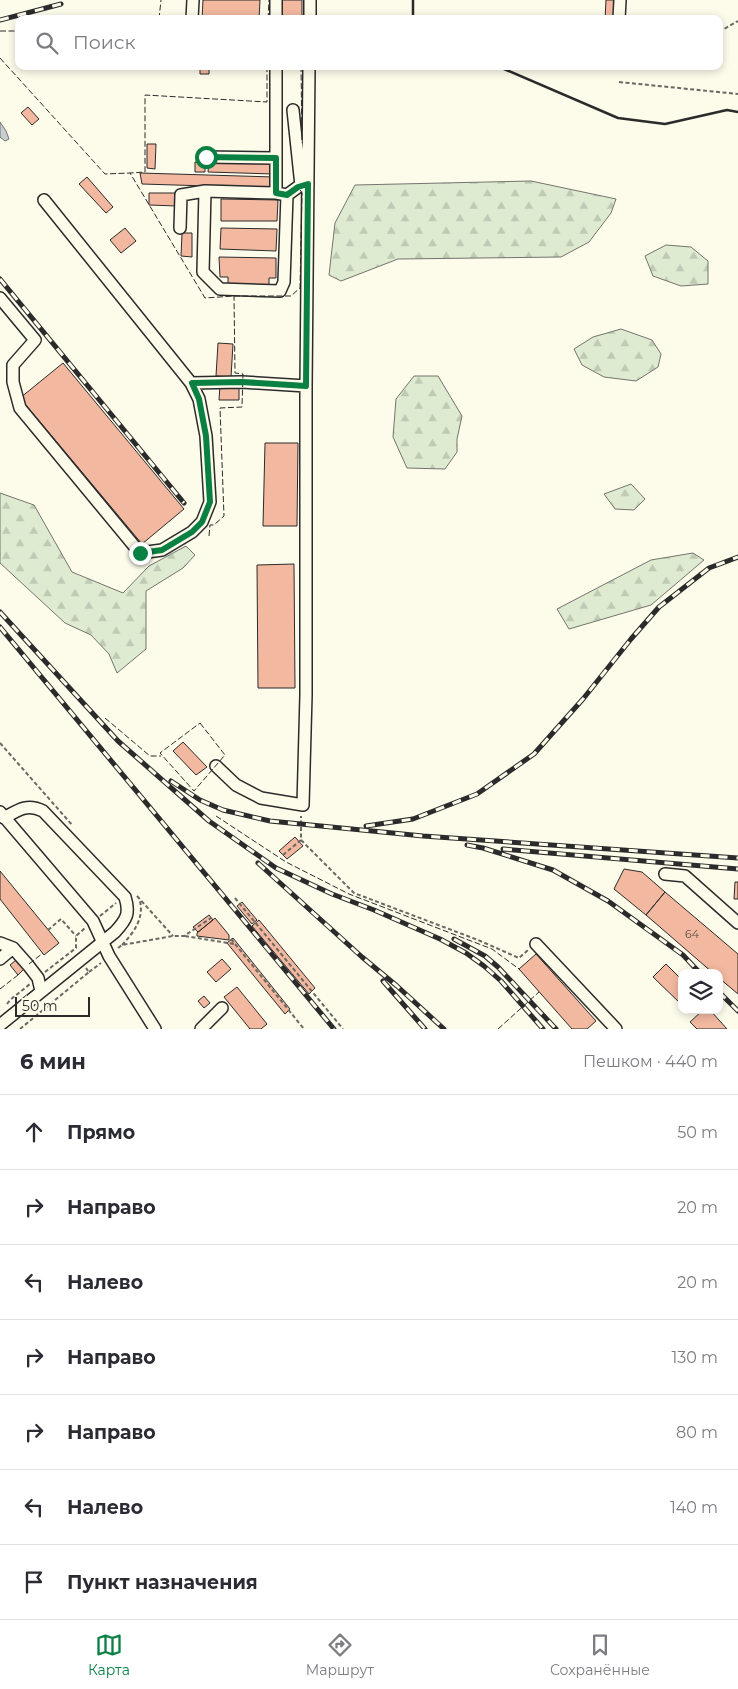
<!DOCTYPE html>
<html lang="ru">
<head>
<meta charset="utf-8">
<style>
	:root { --surface:#fff; --page:#f7f7f7; --text:#2b2b33; --muted:#7c7c81; --line:#e1e1e2; --accent:#0b8043 }
	body { margin:0; font-family:Montserrat,sans-serif; background:var(--page); color:var(--text) }
	.controls { position:absolute; right:15px; bottom:15px; display:grid; overflow:hidden; border-radius:10px; box-shadow:0 2px 8px #0003 }
	.controls button { width:45px; height:45px; display:grid; place-items:center; padding:0; border:0; border-bottom:1px solid var(--line); background:var(--surface); color:var(--text); font:25px sans-serif }
	.scale { position:absolute; left:15px; bottom:12px; width:75px; box-sizing:border-box; padding-left:5px; border:2px solid #2b2b2b; border-top:0; font-size:14px; line-height:18px; white-space:nowrap; color:#2b2b2b; -webkit-text-stroke:4px #fdfbea; paint-order:stroke }
	.stop { position:absolute; width:15px; height:15px; margin:-11px; border:4px solid #0b8043; border-radius:50%; background:#fff }
	.stop.end { background:#0b8043; border-color:#fff; box-shadow:0 1px 5px #0008 }
	.list { margin:0; padding:0; list-style:none }
	h2 { display:flex; justify-content:space-between; align-items:center; height:65px; margin:0; padding:0 20px; font-size:21px }
	h2 small { font-size:16px; font-weight:400; color:var(--muted) }
	.list li { display:grid; grid-template-columns:32px 1fr auto; gap:15px; align-items:center; box-sizing:border-box; height:75px; padding:0 20px; border-top:1px solid var(--line) }
	.list b { display:block; font-size:19px; white-space:nowrap }
	.list em { font-size:16px; font-style:normal; color:var(--muted) }
	.icon { flex:none; width:28px; height:28px; fill:none; stroke:currentColor; stroke-width:2; stroke-linecap:round; stroke-linejoin:round }
	.map { position:relative; flex:none; width:738px; height:1029px; overflow:hidden }
	.search { position:absolute; background:var(--surface); box-shadow:0 2px 8px #0003; left:15px; right:15px; top:15px; height:55px; display:flex; align-items:center; gap:12px; box-sizing:border-box; padding:0 18px; border-radius:10px; color:var(--muted); font-size:19px }
	.sheet { height:590px; background:var(--surface) }
	nav { display:flex; justify-content:space-around; align-items:center; box-sizing:border-box; height:70px; border-top:1px solid var(--line); background:var(--surface); font-size:14px; color:var(--muted) }
	nav a { display:grid; justify-items:center; gap:2px }
	nav .on { color:var(--accent) }
	.map>svg:first-child { display:block }
	.forest { fill:url(#forest-firs); stroke:#74746e }
	.water { fill:url(#water-ripples); stroke:#74746e }
	.building { fill:#f2b8a0; stroke:#2b2b2b }
	.lines { fill:none; stroke-linecap:round; stroke-linejoin:round }
	.minor-casing { stroke:#2b2b2b; stroke-width:14 }
	.path { stroke:#6a6964; stroke-width:2; stroke-dasharray:4 2.5; stroke-linecap:butt }
	.minor { stroke:#fdfbea; stroke-width:11 }
	.rail-casing { stroke:#2b2b2b; stroke-width:5 }
	.rail { stroke:#fdfbea; stroke-width:3; stroke-dasharray:9; stroke-linecap:butt }
	.fence { stroke:#2b2b2b; stroke-width:1; stroke-dasharray:6 2.5; stroke-linecap:butt }
	.wall { stroke:#2b2b2b; stroke-width:2.5 }
	.route { stroke:#0b8043; stroke-width:6 }
	.labels { text-anchor:middle; stroke-width:4; stroke-linejoin:round; paint-order:stroke }
	.number-label { font-size:11px; fill:#5d4e48 }
</style>
</head>
<body>
<div class="map">
<svg width="738" height="1029" viewBox="0 0 738 1029">
	<defs>
		<pattern id="forest-firs" width="22" height="20" patternUnits="userSpaceOnUse" patternTransform="scale(1.25)"><rect width="22" height="20" fill="#deebd1"/><path d="M5 1l3.5 6h-7zM16 11l3.5 6h-7z" fill="#bfcab4"/></pattern>
		<pattern id="water-ripples" width="26" height="14" patternUnits="userSpaceOnUse" patternTransform="scale(1.25)"><rect width="26" height="14" fill="#c7d0d0"/><path d="M2 4q2-2 4 0t4 0M15 11q2-2 4 0t4 0" fill="none" stroke="#abb3b3"/></pattern>
	</defs>
	<rect width="100%" height="100%" fill="#fdfbea"/>
	<path class="forest" d="M531 181 616 199 611 213 589 242 561 257 398 259 341 281 329 275 335 223 355 185Z
		M666 245 691 247 708 261V284L681 286 653 276 645 256Z
		M621 329 652 340 661 354 658 367 636 381 604 377 582 365 574 349 593 337Z
		M414 376H438L462 416 457 439V452L445 469 407 468 393 437 396 399Z
		M631 484 645 499 634 510 615 509 604 494Z
		M0 493 34 505 72 572 123 593 149 566 186 546 195 555 183 568 146 591V649L117 673 109 654 91 635 65 623 0 563Z
		M693 553 704 560 651 605 569 629 557 609 651 560Z"/>
	<path class="water" d="M0 122 6 131 9 139 5 141 0 137Z"/>
	<path class="building" d="M203 0H260L259 19H202Z
		M281 0H302V19H280Z
		M606 0H616L615 19H605Z
		M200 66H209V74H200Z
		M28 107 39 119 32 125 21 113Z
		M147 144H156L155 169 147 168Z
		M209 161 273 162V174L208 172Z
		M195 162H205V172H195Z
		M140 173 274 177 273 188 142 184Z
		M87 177 113 207 106 213 79 184Z
		M149 193H177V206L149 205Z
		M221 199 278 200 277 221H221Z
		M125 228 136 241 121 253 110 240Z
		M221 228 277 229 276 251 220 249Z
		M182 233H192V257L181 256Z
		M219 257 276 258V278H269V288H228V277H220Z
		M218 343 233 344 231 377 216 376Z
		M63 363 184 509 142 544 20 398Z
		M220 385H239V400H219Z
		M265 443H298L297 526H263Z
		M294 564 295 688H258L257 565Z
		M183 742 207 767 196 775 173 751Z
		M295 837 303 846 287 859 279 851Z
		M624 869 642 872 665 892 646 915 614 889Z
		M0 871 59 943 44 955 0 899Z
		M735 882H738V899H734Z
		M665 892 738 954V994L719 978V973H713L646 915Z
		M242 902 257 920 252 924 237 906Z
		M209 915 213 920 198 932 193 927Z
		M215 918 229 935V940L197 936V933Z
		M259 920 315 988 309 994 252 926Z
		M233 938 290 1009 285 1014 227 943Z
		M536 954 596 1021 587 1029H572L519 969Z
		M222 959 231 969 216 982 207 972Z
		M16 960 24 969 18 975 10 965Z
		M666 964 682 980V1005L653 977Z
		M237 987 267 1024 261 1029H250L224 997Z
		M204 996 210 1003 204 1008 198 1001Z
		M703 1010H710L727 1029H697L690 1022Z"/>
	<g class="lines">
		<g class="minor-casing">
			<path id="minor" d="M192 19 193 0
				M276 19V0
				M310 19V0
				M619 19 620 0
				M276 66V193L287 195 298 187 308 184
				M293 110 301 186
				M206 157 276 158
				M276 193 205 191 203 272 220 289 280 291 284 282 287 195
				M180 228 181 195 205 191
				M0 298 35 340 13 365V382L20 408 140 553 162 550 192 532 202 522 210 502 206 436 199 399 191 383 44 200
				M191 383 242 382 306 386
				M216 766 236 785 261 798 303 805 306 695V386L309 66
				M0 812 93 921 109 956 155 1029
				M665 874 685 876 738 923
				M0 943 13 948 28 965 38 978 41 991
				M536 944 616 1029
				M0 959 13 948
				M0 1025 115 932C127 919 130 913 125 897L43 811C27 803 18 810 4 818
				M201 1029 222 1008"/>
		</g>
		<path class="path" d="M719 32 738 21
			M619 82 738 94
			M0 743 73 826
			M301 840 354 893 478 940 519 958 528 950
			M283 855 301 840V816
			M137 896 173 936
			M235 898 343 1029
			M100 916 116 903
			M48 930 61 919 76 936
			M185 936 234 944
			M231 939 304 1029
			M122 945C134 932 144 919 140 901
			M118 948 122 945 173 936H184L211 918
			M45 972 76 948V936L85 928
			M89 972 101 963
			M7 1004 10 1000 30 984
			M20 1029 89 972 86 968"/>
		<use href="#minor" class="minor"/>
		<g class="rail-casing">
			<path id="rail" d="M0 20 61 4
				M0 279 184 503
				M0 612 118 741 209 821 276 868 332 894 374 910 440 939 466 953 484 966 501 981 543 1029
				M0 627 334 1029
				M171 781 200 800 223 810 270 821 423 836 738 858
				M366 826 413 819 477 794 534 754 583 699 631 639 659 607 709 568 738 557
				M467 845 483 848 553 870 608 901 683 955 700 973
				M503 849 738 869
				M258 863 362 957 397 986 444 1029
				M454 939 485 956 498 967 556 1029
				M383 981 425 1029
				M719 992 738 1011"/>
		</g>
		<use href="#rail" class="rail"/>
		<path class="fence" d="M159 19 161 0
			M268 19 269 0
			M0 31H19
			M0 58 105 174 130 173
			M267 66V102L145 95V172L130 173 205 298 234 296H291L300 288 302 193 299 188
			M301 66 302 143
			M209 536 210 525H214L224 516 220 408 242 407 243 374 235 373 234 296
			M105 718 150 756H161
			M200 723 225 755 194 791 160 753Z
			M216 816 286 862 349 894 492 949 519 969
			M29 964 43 953
			M0 989 18 975
			M498 1029 539 992"/>
		<path class="wall" d="M413 19V0
			M497 66 618 118 665 124 727 110 738 112"/>
	</g>
	<g class="lines">
		<path class="route" d="M140 553 162 550 192 532 202 522 210 502 206 436 199 399 192 383 242 382 306 386 308 184 298 187 287 195 276 193V158L206 157"/>
	</g>
	<g class="labels">
		<g class="number-label">
			<text x="692" y="938">64</text>
		</g>
	</g>
</svg>
<div class="controls">
<button><svg class="icon" aria-label="layers" viewBox="0 0 24 24"><path d="M12 4l9 5-9 5-9-5zM3 14l9 5 9-5"/></svg></button>
</div>
<div class="scale">50 m</div>
<div class="stop" style="left:206px;top:157px"></div>
<div class="stop end" style="left:140px;top:553px"></div>
<div class="search"><svg class="icon" aria-label="search" viewBox="0 0 24 24"><circle cx="10" cy="10" r="6"/><path d="M15 15l6 6"/></svg>Поиск</div>
</div>
<section class="sheet">
<h2>6 мин<small>Пешком · 440 m</small></h2>
<ul class="list">
<li><svg class="icon" aria-label="ahead" viewBox="0 0 24 24"><path d="M12 20V5M6 11l6-6 6 6"/></svg><div><b>Прямо</b></div><em>50 m</em></li>
<li><svg class="icon" aria-label="right" viewBox="0 0 24 24"><path d="M7 20v-9h11M14 6l5 5-5 5"/></svg><div><b>Направо</b></div><em>20 m</em></li>
<li><svg class="icon" aria-label="left" viewBox="0 0 24 24"><path d="M17 20v-9H6M10 6l-5 5 5 5"/></svg><div><b>Налево</b></div><em>20 m</em></li>
<li><svg class="icon" aria-label="right" viewBox="0 0 24 24"><path d="M7 20v-9h11M14 6l5 5-5 5"/></svg><div><b>Направо</b></div><em>130 m</em></li>
<li><svg class="icon" aria-label="right" viewBox="0 0 24 24"><path d="M7 20v-9h11M14 6l5 5-5 5"/></svg><div><b>Направо</b></div><em>80 m</em></li>
<li><svg class="icon" aria-label="left" viewBox="0 0 24 24"><path d="M17 20v-9H6M10 6l-5 5 5 5"/></svg><div><b>Налево</b></div><em>140 m</em></li>
<li><svg class="icon" aria-label="arrive" viewBox="0 0 24 24"><path d="M6 21V4h12l-3 4 3 4H6"/></svg><div><b>Пункт назначения</b></div></li>
</ul>
</section>
<nav>
<a class="on"><svg class="icon" aria-label="map" viewBox="0 0 24 24"><path d="M3 6l6-2 6 2 6-2v14l-6 2-6-2-6 2zM9 4v14M15 6v14"/></svg>Карта</a>
<a><svg class="icon" aria-label="directions" viewBox="0 0 24 24"><path d="M12 3l9 9-9 9-9-9zM9 14v-3h6M13 9l2 2-2 2"/></svg>Маршрут</a>
<a><svg class="icon" aria-label="saved" viewBox="0 0 24 24"><path d="M7 4h10v16l-5-4-5 4z"/></svg>Сохранённые</a>
</nav>
</body>
</html>
